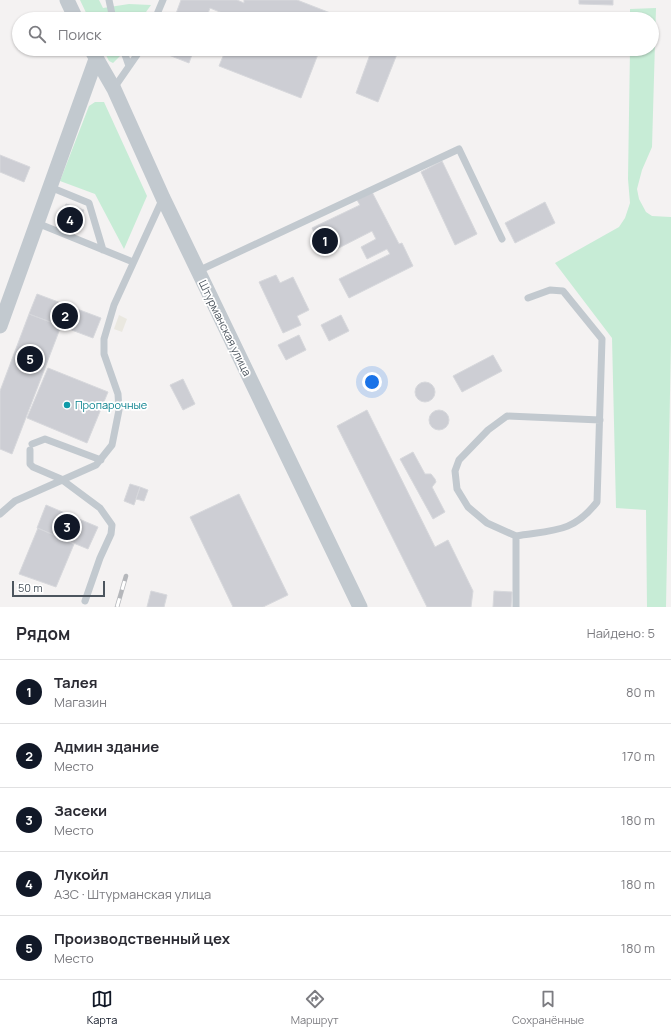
<!DOCTYPE html>
<html lang="ru">
<head>
<meta charset="utf-8">
<style>
	:root { --surface:#fff; --page:#f7f7f7; --text:#2b2b33; --muted:#7c7c81; --line:#e1e1e2; --accent:#111827 }
	body { margin:0; font-family:Manrope,sans-serif; background:var(--page); color:var(--text) }
	.scale { position:absolute; left:12px; bottom:10px; width:93px; box-sizing:border-box; padding-left:4px; border:2px solid #4c555e; border-top:0; font-size:11px; line-height:14px; white-space:nowrap; color:#4c555e; -webkit-text-stroke:3px #fff; paint-order:stroke }
	.you { position:absolute; left:372px; top:382px; width:14px; height:14px; margin:-10px; border:3px solid #fff; border-radius:50%; background:#1a73e8; box-shadow:0 0 0 6px #1a73e833 }
	.badge { display:grid; place-items:center; width:26px; height:26px; border-radius:50%; background:var(--accent); color:#fff; font-size:13px; font-weight:700 }
	.pin { position:absolute; translate:-50% -50%; border:2px solid #fff; box-shadow:0 1px 4px #0006 }
	.list { margin:0; padding:0; list-style:none }
	h2 { display:flex; justify-content:space-between; align-items:center; height:52px; margin:0; padding:0 16px; font-size:17px }
	h2 small { font-size:13px; font-weight:400; color:var(--muted) }
	.list li { display:grid; grid-template-columns:26px 1fr auto; gap:12px; align-items:center; box-sizing:border-box; height:64px; padding:0 16px; border-top:1px solid var(--line) }
	.list b { display:block; font-size:15px; white-space:nowrap }
	.list p { margin:0; font-size:13px; white-space:nowrap; color:var(--muted) }
	.list em { font-size:13px; font-style:normal; color:var(--muted) }
	.icon { flex:none; width:22px; height:22px; fill:none; stroke:currentColor; stroke-width:2; stroke-linecap:round; stroke-linejoin:round }
	.map { position:relative; flex:none; width:671px; height:607px; overflow:hidden }
	.search { position:absolute; background:var(--surface); box-shadow:0 1px 3px #0004; left:12px; right:12px; top:12px; height:44px; display:flex; align-items:center; gap:10px; box-sizing:border-box; padding:0 14px; border-radius:22px; color:var(--muted); font-size:15px }
	.sheet { height:372px; background:var(--surface) }
	nav { display:flex; justify-content:space-around; align-items:center; box-sizing:border-box; height:56px; border-top:1px solid var(--line); background:var(--surface); font-size:11px; color:var(--muted) }
	nav a { display:grid; justify-items:center; gap:2px }
	nav .on { color:var(--accent) }
	.map>svg:first-child { display:block }
	.commercial { fill:#eae8e0 }
	.green { fill:#c7ecd6 }
	.building { fill:#cdced4; stroke:#d7d8dc }
	.lines { fill:none; stroke-linecap:round; stroke-linejoin:round }
	.service { stroke:#c2c9cf; stroke-width:7 }
	.minor { stroke:#c2c9cf; stroke-width:15 }
	.rail-casing { stroke:#b5b7bb; stroke-width:4.5 }
	.rail { stroke:#fff; stroke-width:3; stroke-dasharray:9; stroke-linecap:butt }
	.culture-dot { fill:#0f9aa8; stroke:#fff; stroke-width:1.5 }
	.labels { text-anchor:middle; stroke-width:3.5; stroke-linejoin:round; paint-order:stroke }
	.street-label { font-size:11px; fill:#4c555e; stroke:#fff }
	.culture-label { font-size:11px; fill:#0d838f; stroke:#fff; text-anchor:start }
</style>
</head>
<body>
<div class="map">
<svg width="671" height="607" viewBox="0 0 671 607">
	<rect width="100%" height="100%" fill="#f4f2f2"/>
	<path class="commercial" d="M119 315 127 319 122 332 114 329Z"/>
	<path class="green" d="M80 0H99L103 8 129 4 151 5 141 19H89Z
		M656 8 652 147 642 170 637 189 639 199 646 212 652 216 671 217V340L666 607H647L646 510 616 508 612 338 555 263 619 227 625 218 630 203 628 179 630 49H652V19H630V9Z
		M103 49H117L120 56 113 63 109 61Z
		M95 102H104L147 196 124 249 95 194 60 181 89 106Z"/>
	<path class="building" d="M181 0H237L244 3V0H297L333 14 331 19H237L210 8 206 19H174Z
		M579 0H613V5L579 4Z
		M163 49H194L189 63 161 52Z
		M226 49H320L301 98 219 66Z
		M372 49H399L378 102 356 93Z
		M0 155 30 167 24 182 0 172Z
		M442 161 477 234 455 245 421 172Z
		M372 192 399 244 402 243 413 266 349 298 339 279 390 254 387 249 367 259 361 247 376 239 372 231 325 255 312 228 360 205 357 200Z
		M545 202 555 223 515 243 505 223Z
		M66 204 84 210 74 235 56 229Z
		M276 275 280 283 293 277 309 310 297 316 301 325 283 333 259 282Z
		M37 294 101 318 93 338 29 314Z
		M29 314 61 326 12 454 0 449V391Z
		M341 315 349 331 329 341 321 325Z
		M299 335 306 350 286 360 278 345Z
		M493 355 502 371 462 392 453 376Z
		M48 368 108 392 87 443 27 418Z
		M183 379 195 404 183 410 170 385Z
		M415 392a10 10 0 1 1 20 0a10 10 0 1 1-20 0Z
		M429 420a10 10 0 1 1 20 0a10 10 0 1 1-20 0Z
		M367 410 435 547 448 540 473 591 471 607H427L337 426Z
		M413 452 425 474H431L435 479 436 482 432 487 445 512 433 519 400 459Z
		M130 484 140 487 134 505 124 501Z
		M140 487 148 490 144 501 136 499Z
		M239 494 288 595 263 607H233L190 517Z
		M46 505 98 527 88 549 37 528Z
		M38 528 74 544 56 587 19 574Z
		M151 591 167 595 164 607H147Z
		M494 591 512 592 511 607H493Z"/>
	<g class="lines">
		<path class="service" d="M109 0 113 19
			M155 19 163 0
			M123 49 129 66
			M114 88 141 49
			M50 187 89 203 103 250
			M37 223 133 262
			M198 271 459 149 502 239
			M32 444 45 439 101 460
			M30 450V464L33 467 61 479 100 508 112 525 111 534 100 558 85 601
			M0 514 15 501 96 465 112 445 119 410 118 394 104 354V339L114 305 163 198
			M516 536 487 523 468 507 457 489 455 471 459 460 488 430 507 416 600 420
			M516 607V536C553 530 573 533 597 502L602 339 563 291 550 290 528 298"/>
		<path class="minor" d="M67 0 76 19
			M91 49 114 89 163 198 360 607
			M0 326 96 59"/>
		<g class="rail-casing">
			<path id="rail" d="M117 607 126 576"/>
		</g>
		<use href="#rail" class="rail"/>
	</g>
	<circle class="culture-dot" cx="67" cy="405" r="4"/>
	<g class="labels">
		<g class="street-label">
			<text transform="translate(225 328) rotate(64)" y="4">Штурманская улица</text>
		</g>
		<g class="culture-label">
			<text x="75" y="409">Пропарочные</text>
		</g>
	</g>
</svg>
<div class="scale">50 m</div>
<div class="you"></div>
<div class="pin badge" style="left:325px;top:241px">1</div>
<div class="pin badge" style="left:65px;top:316px">2</div>
<div class="pin badge" style="left:67px;top:527px">3</div>
<div class="pin badge" style="left:70px;top:220px">4</div>
<div class="pin badge" style="left:30px;top:359px">5</div>
<div class="search"><svg class="icon" aria-label="search" viewBox="0 0 24 24"><circle cx="10" cy="10" r="6"/><path d="M15 15l6 6"/></svg>Поиск</div>
</div>
<section class="sheet">
<h2>Рядом<small>Найдено: 5</small></h2>
<ul class="list">
<li><span class="badge">1</span><div><b>Талея</b><p>Магазин</p></div><em>80 m</em></li>
<li><span class="badge">2</span><div><b>Админ здание</b><p>Место</p></div><em>170 m</em></li>
<li><span class="badge">3</span><div><b>Засеки</b><p>Место</p></div><em>180 m</em></li>
<li><span class="badge">4</span><div><b>Лукойл</b><p>АЗС · Штурманская улица</p></div><em>180 m</em></li>
<li><span class="badge">5</span><div><b>Производственный цех</b><p>Место</p></div><em>180 m</em></li>
</ul>
</section>
<nav>
<a class="on"><svg class="icon" aria-label="map" viewBox="0 0 24 24"><path d="M3 6l6-2 6 2 6-2v14l-6 2-6-2-6 2zM9 4v14M15 6v14"/></svg>Карта</a>
<a><svg class="icon" aria-label="directions" viewBox="0 0 24 24"><path d="M12 3l9 9-9 9-9-9zM9 14v-3h6M13 9l2 2-2 2"/></svg>Маршрут</a>
<a><svg class="icon" aria-label="saved" viewBox="0 0 24 24"><path d="M7 4h10v16l-5-4-5 4z"/></svg>Сохранённые</a>
</nav>
</body>
</html>
